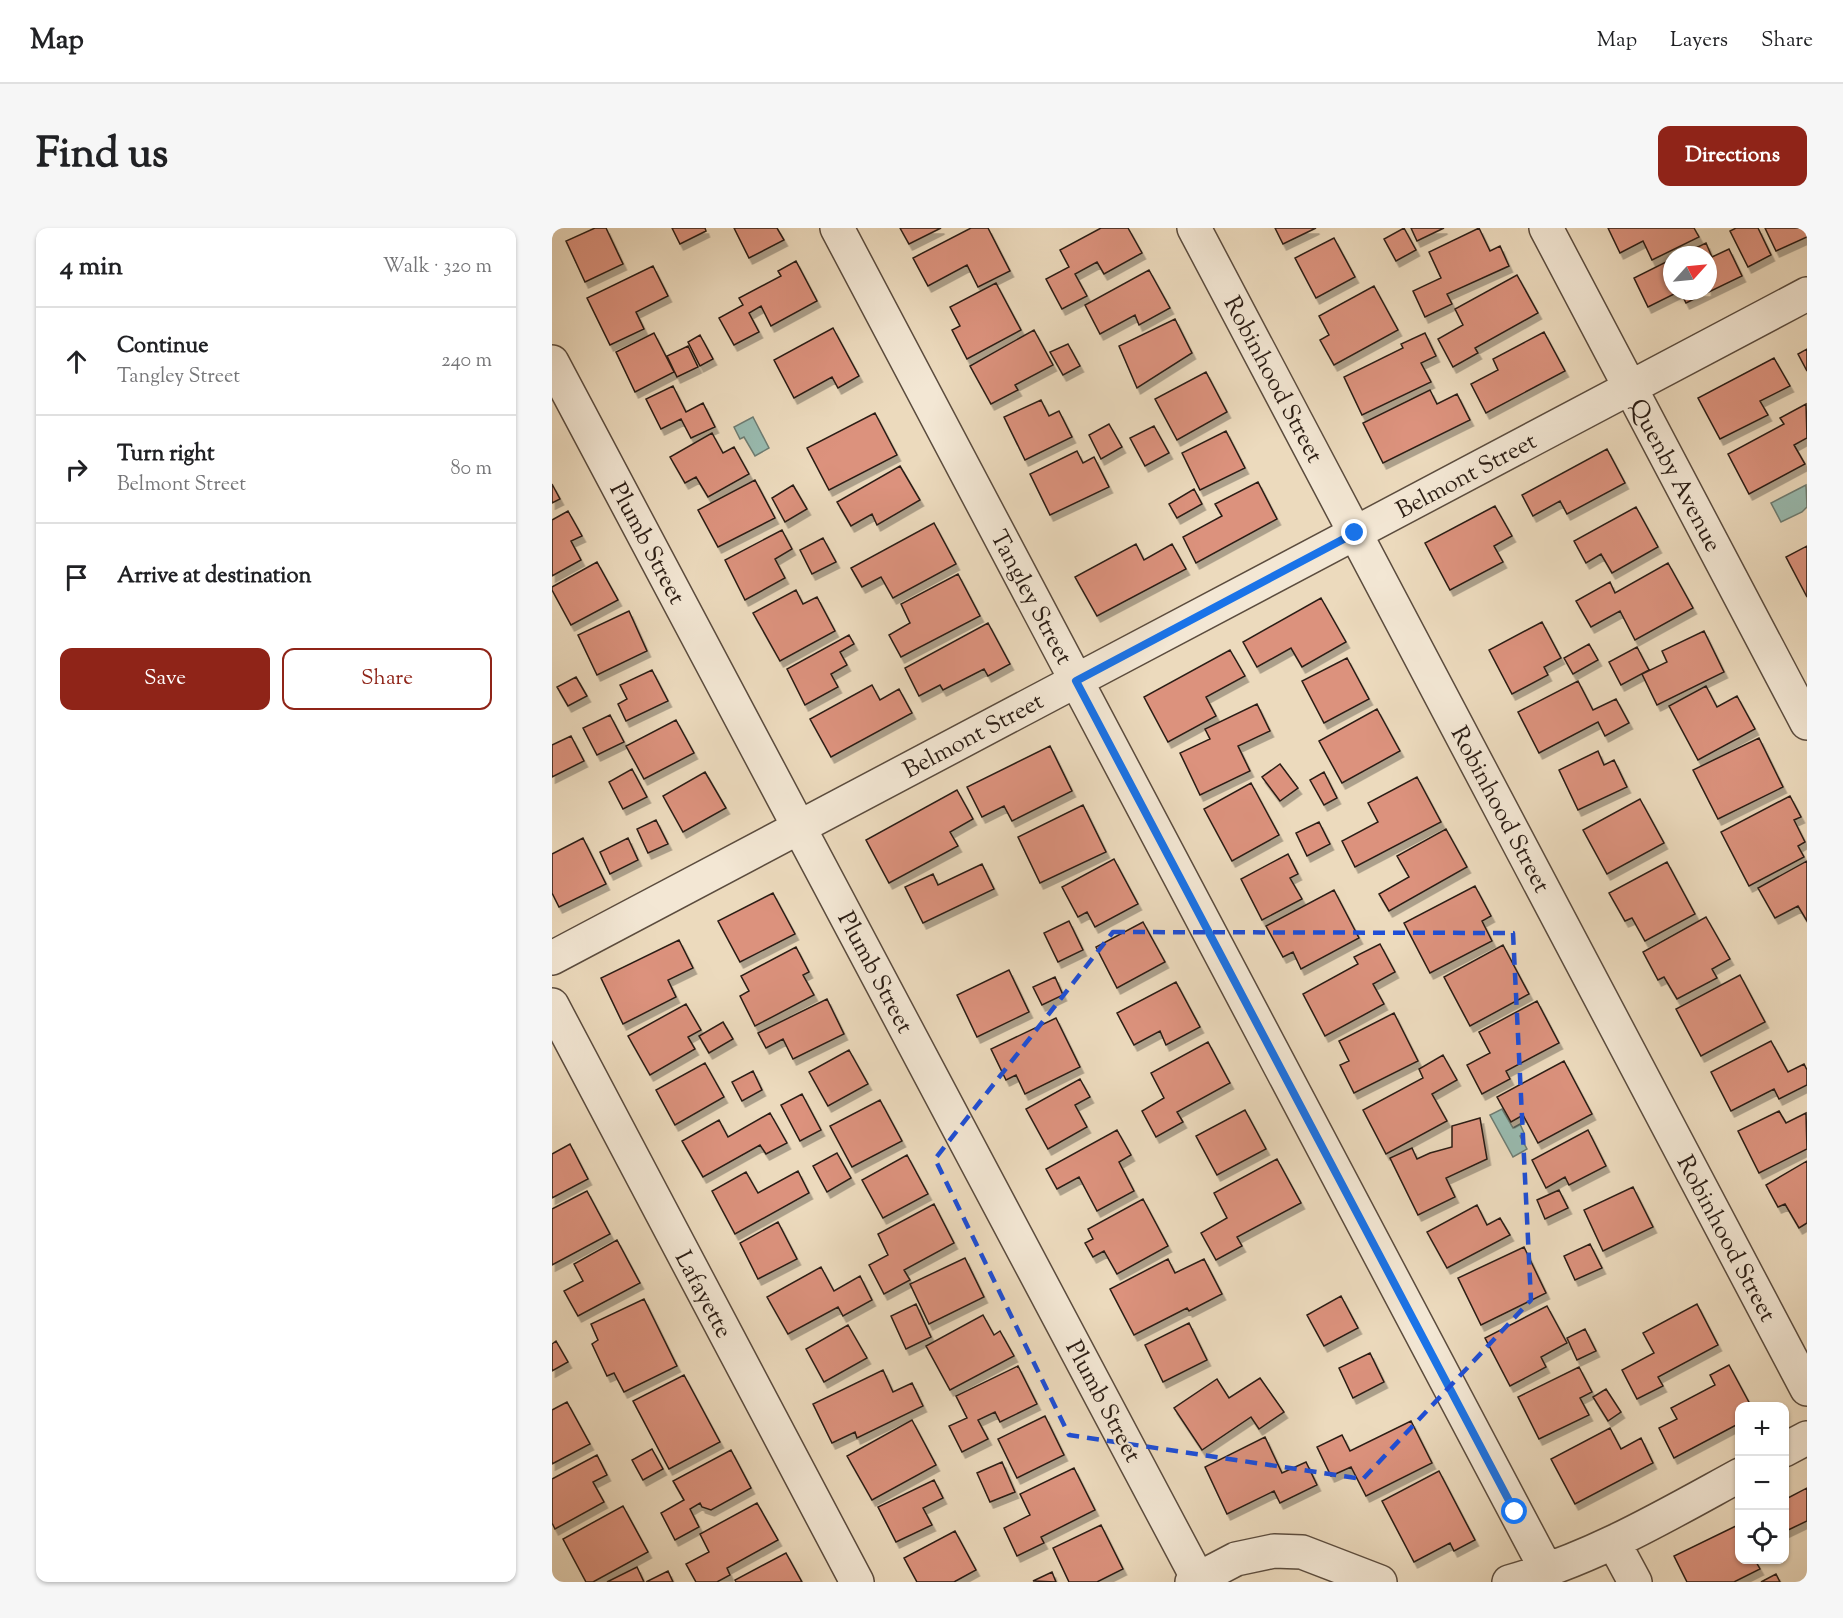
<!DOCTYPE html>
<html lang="en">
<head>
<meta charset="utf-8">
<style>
	:root { --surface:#fff; --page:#f6f6f6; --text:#202124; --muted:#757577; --line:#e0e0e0; --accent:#8f2418 }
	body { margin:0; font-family:"Sorts Mill Goudy",serif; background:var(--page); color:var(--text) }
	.controls { position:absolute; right:18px; bottom:18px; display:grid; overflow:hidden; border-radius:12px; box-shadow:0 2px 4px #0004 }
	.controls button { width:54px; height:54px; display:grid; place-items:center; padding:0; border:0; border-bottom:2px solid var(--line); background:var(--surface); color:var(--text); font:30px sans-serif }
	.compass { position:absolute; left:1111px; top:18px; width:54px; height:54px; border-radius:50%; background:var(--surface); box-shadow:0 2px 4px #0004; rotate:63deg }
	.stop { position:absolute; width:18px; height:18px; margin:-14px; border:4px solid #1a73e8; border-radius:50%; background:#fff }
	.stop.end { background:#1a73e8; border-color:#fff; box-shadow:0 2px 6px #0008 }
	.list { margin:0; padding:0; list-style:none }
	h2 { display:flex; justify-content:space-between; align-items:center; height:78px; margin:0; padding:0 24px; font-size:26px }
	h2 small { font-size:20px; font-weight:400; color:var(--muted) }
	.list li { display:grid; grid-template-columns:39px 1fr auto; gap:18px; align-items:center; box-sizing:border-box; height:108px; padding:0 24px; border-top:2px solid var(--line) }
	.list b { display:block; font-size:22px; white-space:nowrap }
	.list p { margin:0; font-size:20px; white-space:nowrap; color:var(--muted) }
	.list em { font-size:20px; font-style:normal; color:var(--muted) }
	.actions { display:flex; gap:12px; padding:18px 24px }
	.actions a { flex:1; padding:14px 0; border:2px solid var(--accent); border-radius:12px; text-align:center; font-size:21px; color:var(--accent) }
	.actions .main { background:var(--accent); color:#fff }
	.icon { flex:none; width:33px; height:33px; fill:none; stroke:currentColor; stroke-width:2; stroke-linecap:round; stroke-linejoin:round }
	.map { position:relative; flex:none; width:1255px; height:1354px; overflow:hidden; border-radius:12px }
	header { display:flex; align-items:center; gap:36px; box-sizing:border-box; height:84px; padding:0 30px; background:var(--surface); border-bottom:2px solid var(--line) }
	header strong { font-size:28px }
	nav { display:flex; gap:33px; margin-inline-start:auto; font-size:21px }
	.intro { display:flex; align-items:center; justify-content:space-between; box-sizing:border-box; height:144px; padding:0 36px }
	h1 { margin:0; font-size:42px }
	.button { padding:15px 27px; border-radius:12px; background:var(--accent); color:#fff; font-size:21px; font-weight:700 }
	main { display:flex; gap:36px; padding:0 36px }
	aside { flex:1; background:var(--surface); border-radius:12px; box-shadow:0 2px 4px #0004 }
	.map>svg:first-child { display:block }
	.water { fill:#99bbb0; stroke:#6d7c72; stroke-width:1.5 }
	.building { fill:#dc927d; stroke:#2b1d14; stroke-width:1.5; filter:url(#shadow) }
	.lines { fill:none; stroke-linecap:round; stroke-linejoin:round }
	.minor-casing { stroke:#5b4c3e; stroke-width:36 }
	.minor { stroke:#f3e7d4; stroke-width:33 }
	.route { stroke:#1a73e8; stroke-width:8 }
	.marked { fill:none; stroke:#1d4ed8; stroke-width:4.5; stroke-dasharray:12 8; stroke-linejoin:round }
	.labels { text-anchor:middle; stroke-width:4.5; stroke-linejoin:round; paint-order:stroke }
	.street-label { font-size:24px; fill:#2b1d14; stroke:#f3e7d4 }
</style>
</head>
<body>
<header>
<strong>Map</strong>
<nav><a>Map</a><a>Layers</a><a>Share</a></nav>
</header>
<div class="intro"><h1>Find us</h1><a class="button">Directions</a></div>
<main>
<aside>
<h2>4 min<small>Walk · 320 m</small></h2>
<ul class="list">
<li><svg class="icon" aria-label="ahead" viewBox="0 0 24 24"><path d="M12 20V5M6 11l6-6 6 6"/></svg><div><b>Continue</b><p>Tangley Street</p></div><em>240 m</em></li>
<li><svg class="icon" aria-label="right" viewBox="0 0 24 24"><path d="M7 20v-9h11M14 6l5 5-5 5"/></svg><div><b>Turn right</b><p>Belmont Street</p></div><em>80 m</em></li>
<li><svg class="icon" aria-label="arrive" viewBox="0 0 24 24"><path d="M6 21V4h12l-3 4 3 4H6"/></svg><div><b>Arrive at destination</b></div></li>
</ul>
<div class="actions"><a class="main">Save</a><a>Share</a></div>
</aside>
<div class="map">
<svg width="1255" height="1354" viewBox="0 0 1255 1354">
	<defs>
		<filter id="shadow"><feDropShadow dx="3.5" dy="6" stdDeviation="0" flood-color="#0004"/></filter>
	</defs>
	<rect width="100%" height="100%" fill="#ecdabd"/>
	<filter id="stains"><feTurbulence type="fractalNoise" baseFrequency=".00333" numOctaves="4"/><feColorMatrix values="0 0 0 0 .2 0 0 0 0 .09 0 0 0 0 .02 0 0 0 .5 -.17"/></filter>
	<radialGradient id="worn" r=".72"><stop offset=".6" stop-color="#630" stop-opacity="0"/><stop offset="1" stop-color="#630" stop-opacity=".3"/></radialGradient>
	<path class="water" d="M201 189 217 220 203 228 192 209 188 211 182 199Z
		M1254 257 1255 279 1250 284 1229 294 1219 275Z
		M950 881 961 900 968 896 972 905 968 908 975 921 961 929 938 887Z"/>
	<path class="building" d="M43 0H54L71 36 33 54 14 13Z
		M120 0H153L154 3 128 16Z
		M182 0H225L232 12 197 30Z
		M348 0H389L357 16Z
		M419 0H436L458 43 426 59 415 37 376 58 361 30Z
		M549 0H576L590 25 552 46 545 34 523 46 535 68 510 81 494 51 517 39 508 22Z
		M723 0H764L731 16Z
		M852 0 864 22 844 33 832 11Z
		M859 0H892L865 13Z
		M927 0 938 23 948 18 957 38 895 66 900 76 873 89 861 63 889 50 877 24Z
		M1056 0H1142L1147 9 1100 32 1091 13 1068 25Z
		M1184 0H1206L1219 27 1196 39 1178 3Z
		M1213 0H1255V9L1224 23Z
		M782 10 803 49 764 70 743 30Z
		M1154 15 1160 29 1177 21 1190 48 1134 75 1128 63 1096 79 1082 50 1120 31V63H1156V27H1129Z
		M244 33 265 73 219 98 209 78 197 85 207 104 182 117 167 90 191 77 187 70 229 48 226 43Z
		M101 38 116 68 84 84 92 101 58 117 35 70Z
		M597 42 618 80 587 97 583 87 548 106 533 77Z
		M965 47 986 85 923 120 926 125 901 139 886 111 911 97 903 81Z
		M444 55 469 102 415 131 400 102 408 98 398 79Z
		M822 58 846 102 782 137 768 112 777 107 767 88Z
		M623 91 640 125 585 160 567 118Z
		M281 100 307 148 286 160 280 149 242 170 222 132Z
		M482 102 501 137 463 157 466 162 439 176 418 138Z
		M992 104 1013 143 934 185 919 156 946 142 941 131Z
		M102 105 122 144 83 164 64 124Z
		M873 105 884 128 869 135 879 154 810 187 792 149 851 120 849 116Z
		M148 107 161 131 148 138 136 114Z
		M516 116 528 138 511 147 498 124Z
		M136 118 146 139 125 149 115 128Z
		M1255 121V143L1246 126Z
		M1222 130 1238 158 1208 173 1216 187 1168 211 1146 170Z
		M654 144 675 184 625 212 603 171Z
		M121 158 134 184 151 175 163 199 139 210 129 191 109 201 94 171Z
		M878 162 885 176 905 166 918 192 831 235 811 195Z
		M489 172 497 188 507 183 520 209 473 232 452 189Z
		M1254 176 1255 210 1242 217 1253 236 1197 266 1176 226 1232 196 1228 190Z
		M323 185 345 227 277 262 255 220Z
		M557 196 570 219 549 231 537 207Z
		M602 198 617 225 593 238 578 210Z
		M674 203 693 240 648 262 630 225Z
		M160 205 171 225 182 219 197 246 156 269 144 249 133 255 118 229Z
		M1055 221 1073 255 1015 286 1008 273 981 288 970 267Z
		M525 223 531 235 542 229 557 259 498 287 478 246Z
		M348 238 368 272 325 297 320 286 299 298 285 274Z
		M203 252 223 290 166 319 146 282Z
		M706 254 725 291 644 335 631 309 670 288 663 276Z
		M0 256 8 271 0 275Z
		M241 257 255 281 233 294 220 270Z
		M642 261 650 276 625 290 617 276Z
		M943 278 960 308 942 318 951 334 898 362 873 315Z
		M1084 279 1106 319 1060 345 1049 326 1034 335 1022 313Z
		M16 283 30 308 19 313 29 332 0 348V292Z
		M382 295 404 336 341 370 329 349 310 359 299 340Z
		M230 302 240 321 223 331 233 350 193 372 173 332Z
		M271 310 284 334 260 346 248 322Z
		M584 316 592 332 620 316 634 341 545 388 523 349Z
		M1255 318V369L1234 329Z
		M45 334 66 372 19 397 0 362V359Z
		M1116 335 1141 380 1083 412 1068 383 1039 399 1024 373 1058 354 1063 365Z
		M406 346 428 388 349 429 337 407 358 395 349 376Z
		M244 362 251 376 265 369 283 403 228 433 201 385Z
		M769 370 794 414 750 439 739 420 705 439 691 414Z
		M77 383 95 423 45 447 26 407Z
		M990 394 1009 430 992 439 996 447 960 466 937 422Z
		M436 395 458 436 436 448 432 441 391 462 388 457 367 468 353 440Z
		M1152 403 1172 444 1105 477 1090 446 1115 434 1110 423Z
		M297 407 302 416 288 424 295 437 279 446 286 459 253 477 235 441Z
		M1037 416 1046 432 1021 446 1012 430Z
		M1085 419 1097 442 1069 457 1057 434Z
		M678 422 693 448 654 469 664 488 616 514 592 469Z
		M795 430 817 471 772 495 750 453Z
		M100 442 116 473 74 493 66 476 75 471 68 457Z
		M24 449 35 468 16 478 5 459Z
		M1026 453 1041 482 1064 471 1077 495 1053 508 1046 494 987 525 966 484Z
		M320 457 328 472 347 461 360 485 279 529 258 491Z
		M1154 458 1165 479 1185 468 1203 501 1146 532 1117 478Z
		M705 476 718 503 686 518 698 543 648 567 628 525 658 511 653 501Z
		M825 481 848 523 790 555 767 513Z
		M58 487 72 514 45 527 31 500Z
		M124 492 142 525 92 551 74 518Z
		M19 508 32 533 0 549V517Z
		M1207 510 1231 559 1166 591 1141 542Z
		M498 518 520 563 460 593 452 578 430 589 415 559Z
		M1046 523 1052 537 1062 532 1075 559 1026 582 1007 542Z
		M728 536 746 560 728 573 710 549Z
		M80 541 95 569 71 581 57 554Z
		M153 544 174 580 131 604 111 568Z
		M772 544 785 570 772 577 758 552Z
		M865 549 889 594 803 639 790 613 826 594 816 575Z
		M699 555 727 607 680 633 652 581Z
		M405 562 421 591 398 604 406 618 337 655 314 612Z
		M1238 568 1249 589 1242 592 1253 614 1246 618 1252 629 1197 658 1169 604Z
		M1088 571 1112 615 1055 646 1031 602Z
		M531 577 554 624 488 655 466 609Z
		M104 592 116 616 96 625 85 601Z
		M767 594 778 616 755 628 744 605Z
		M894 601 915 639 837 683 827 666 857 649 845 628Z
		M31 610 54 656 7 679 0 665V626Z
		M76 610 86 632 58 646 48 624Z
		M736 626 746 646 738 650 750 671 710 692 689 651Z
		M562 631 586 676 543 699 535 684 526 689 510 659Z
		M1255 633V693L1246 678 1223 690 1206 660Z
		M1115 634 1143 686 1093 713 1080 690 1073 693 1057 665Z
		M430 636 442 661 371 695 353 659 381 646 386 657Z
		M923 658 939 688 930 693 940 713 878 745 852 695Z
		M782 662 807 710 749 741 741 724 731 729 714 698Z
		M221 665 243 706 188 734 166 693Z
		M1154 689 1178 731 1160 741 1165 750 1125 771 1112 749 1106 752 1091 724Z
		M517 693 531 722 506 734 492 705Z
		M591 694 613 734 565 760 544 719Z
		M127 712 141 740 116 752 124 769 71 796 49 750Z
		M828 716 843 744 821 756 832 776 773 808 751 766 806 736 802 729Z
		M951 717 977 766 918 798 892 749Z
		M244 719 257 744 251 747 262 767 203 798 188 768 197 763 189 748Z
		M457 742 477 784 425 809 405 767Z
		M1188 747 1213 794 1149 828 1124 781Z
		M503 749 511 767 490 777 481 759Z
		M624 754 648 799 614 817 608 803 582 817 565 785Z
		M275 771 292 806 241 831 231 811 214 820 206 805Z
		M985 773 1007 815 954 843 958 851 930 866 915 837 938 825 927 804Z
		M134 776 149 802 136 809 143 821 98 847 76 808Z
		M842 785 866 833 802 865 788 837 797 833 787 813Z
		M504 790 528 839 473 866 464 847 454 852 439 821Z
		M171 794 181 811 157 825 147 808Z
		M1219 813 1236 844 1252 836 1255 842V857L1227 871 1222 861 1179 883 1159 844Z
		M656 814 678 855 625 884 631 894 604 909 590 883 612 870 599 845Z
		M297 822 316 856 276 878 257 844Z
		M891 827 905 852 880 866 895 893 834 926 811 882 871 850 867 841Z
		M1012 833 1040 886 986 915 971 887 959 894 945 869Z
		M153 835 172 869 123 897 104 862Z
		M201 843 210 862 190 873 180 854Z
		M528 851 538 869 523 877 535 899 496 921 474 881Z
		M250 866 269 902 248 913 229 877Z
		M328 872 350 913 300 939 278 898Z
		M693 882 714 921 665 947 644 908Z
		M1227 883 1234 895 1254 885 1255 921 1207 945 1186 903Z
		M218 885 235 915 214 926 208 917 151 949 130 913 167 892 176 909Z
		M928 890 935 931 894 950 903 969 866 987 838 930 860 920 865 931 878 925 900 919V898Z
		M565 902 579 927 567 934 582 963 545 983 527 949 505 961 494 941Z
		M1036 902 1054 938 1017 957 1013 949 994 960 980 932Z
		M18 916 36 951 0 970V926Z
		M285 925 299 950 275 964 261 938Z
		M355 927 376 966 331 990 310 952Z
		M725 931 749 975 685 1009 690 1018 664 1032 649 1005 675 990 662 965Z
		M1255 933V995L1247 1000 1233 976 1226 979 1214 957Z
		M246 943 257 965 183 1006 160 963 194 944 206 965Z
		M1081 959 1101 999 1051 1023 1032 982Z
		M1007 962 1016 980 993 991 985 972Z
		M35 963 58 1006 0 1037V981Z
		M591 971 616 1018 565 1046 552 1023 541 1029 533 1015 541 1011 536 1001Z
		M382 976 402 1015 352 1042 358 1052 332 1066 317 1037 336 1027 326 1006Z
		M925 977 935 997 948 990 958 1007 895 1040 875 1004Z
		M226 994 245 1031 206 1051 188 1015Z
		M65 1012 88 1055 26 1088 12 1063 31 1053 22 1036Z
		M1038 1016 1050 1040 1023 1052 1012 1028Z
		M972 1019 994 1065 929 1097 906 1050Z
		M413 1030 432 1069 377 1096 358 1056Z
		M616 1031 623 1045 652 1031 670 1066 637 1083 635 1080 582 1107 558 1061Z
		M269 1039 282 1063 308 1048 320 1072 291 1088 286 1079 236 1106 215 1069Z
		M789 1068 806 1100 772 1118 755 1087Z
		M92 1071 125 1138 72 1164 62 1145 55 1148 40 1116 46 1112 39 1096Z
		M364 1076 379 1109 354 1121 339 1088Z
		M1145 1076 1166 1117 1106 1149 1111 1158 1085 1171 1070 1142 1102 1125 1091 1105Z
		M995 1078 1015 1115 989 1129 994 1139 958 1158 933 1110Z
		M431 1087 442 1107 448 1103 462 1128 398 1162 374 1118Z
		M637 1095 655 1132 611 1154 593 1117Z
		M296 1097 315 1130 272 1154 254 1121Z
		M1033 1101 1044 1123 1025 1132 1015 1110Z
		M4 1113 16 1134 0 1143V1116Z
		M818 1125 832 1154 801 1170 787 1140Z
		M1177 1137 1199 1178H1188V1195L1122 1230 1107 1200 1125 1191 1119 1180 1163 1157 1158 1147Z
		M466 1138 485 1176 448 1194 443 1184 426 1192 436 1211 410 1224 397 1198 415 1190 404 1168Z
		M1027 1139 1040 1164 1028 1170 1037 1187 987 1211 966 1169Z
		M331 1142 341 1164 360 1155 371 1178 305 1210 303 1204 280 1215 261 1176Z
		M132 1147 168 1214 117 1241 81 1173Z
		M708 1150 732 1184 707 1201 699 1189 650 1222 622 1180 665 1151 677 1170Z
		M1054 1161 1069 1184 1056 1193 1041 1169Z
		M15 1174 38 1216 0 1236V1182Z
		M493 1188 512 1227 465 1250 446 1211Z
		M360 1192 384 1237 320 1272 295 1228Z
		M859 1193 880 1235 814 1268 799 1239 779 1248 765 1219 790 1207 798 1223Z
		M1058 1200 1069 1221 1089 1210 1101 1235 1023 1276 999 1231Z
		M713 1209 730 1245 754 1234 765 1257 728 1275 722 1263 675 1286 653 1239Z
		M100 1221 111 1241 91 1252 80 1232Z
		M179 1222 199 1260 159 1282 150 1279 148 1275 138 1281 147 1299 123 1312 109 1285 132 1272 121 1253Z
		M45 1227 55 1247 41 1254 52 1274 3 1301 0 1295V1251Z
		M450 1234 463 1264 438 1274 425 1245Z
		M522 1240 543 1282 489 1309 492 1315 465 1328 452 1300 478 1287 468 1266Z
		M887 1243 923 1312 902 1323 898 1315 862 1334 830 1273Z
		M382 1252 391 1270 371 1280 380 1297 344 1314 326 1279Z
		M1255 1260V1293L1232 1304V1272Z
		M205 1275 226 1312 175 1340 178 1347 165 1354H144L134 1336 157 1324 148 1306Z
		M71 1278 96 1324 41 1354H34L11 1311Z
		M1188 1296V1332H1203L1208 1341 1182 1354H1135L1122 1328Z
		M549 1297 571 1341 545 1354H517L501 1320Z
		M403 1303 424 1342 402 1354H365L352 1330Z
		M234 1325 250 1354H184L183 1352Z
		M85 1339 92 1354H55Z
		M116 1343 121 1354H94Z
		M500 1344 504 1354 481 1353Z
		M1224 1346 1228 1354H1209Z"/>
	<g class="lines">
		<g class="minor-casing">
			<path id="minor" d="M285 0 995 1343
				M642 0 1255 1161
				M994 0 1255 495
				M0 134 646 1351V1354
				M0 730 1255 66
				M0 777 305 1354
				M1232 1222 1255 1210
				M1062 1315 1083 1354
				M640 1354 684 1331 722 1323 750 1324 828 1354
				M957 1354C1042 1330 1111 1289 1188 1247"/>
		</g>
		<use href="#minor" class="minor"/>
	</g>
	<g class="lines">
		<path class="route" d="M803 305 524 453 963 1284"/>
	</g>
	<path class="marked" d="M561 704 961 705 979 1072 811 1251 517 1207 383 931Z"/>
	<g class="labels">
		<g class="street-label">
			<text transform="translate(722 151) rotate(62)" y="8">Robinhood Street</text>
			<text transform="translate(914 247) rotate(-28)" y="8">Belmont Street</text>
			<text transform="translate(1124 247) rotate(62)" y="8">Quenby Avenue</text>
			<text transform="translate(96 315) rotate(62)" y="8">Plumb Street</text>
			<text transform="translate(480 369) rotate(62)" y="8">Tangley Street</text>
			<text transform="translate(421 507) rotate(-28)" y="8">Belmont Street</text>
			<text transform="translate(949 581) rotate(62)" y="8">Robinhood Street</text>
			<text transform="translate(324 744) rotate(62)" y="8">Plumb Street</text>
			<text transform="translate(1175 1010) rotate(62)" y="8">Robinhood Street</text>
			<text transform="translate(152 1066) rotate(62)" y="8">Lafayette</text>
			<text transform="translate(552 1173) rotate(62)" y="8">Plumb Street</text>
		</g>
	</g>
	<rect width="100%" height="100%" filter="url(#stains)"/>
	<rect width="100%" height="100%" fill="url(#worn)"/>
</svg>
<div class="controls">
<button>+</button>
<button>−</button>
<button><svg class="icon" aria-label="locate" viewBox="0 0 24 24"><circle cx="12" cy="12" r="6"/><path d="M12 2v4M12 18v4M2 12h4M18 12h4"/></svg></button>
</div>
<svg class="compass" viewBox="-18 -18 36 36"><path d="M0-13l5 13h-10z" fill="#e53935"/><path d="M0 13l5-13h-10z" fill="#757577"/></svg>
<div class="stop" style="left:963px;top:1284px"></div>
<div class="stop end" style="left:803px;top:305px"></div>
</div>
</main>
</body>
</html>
